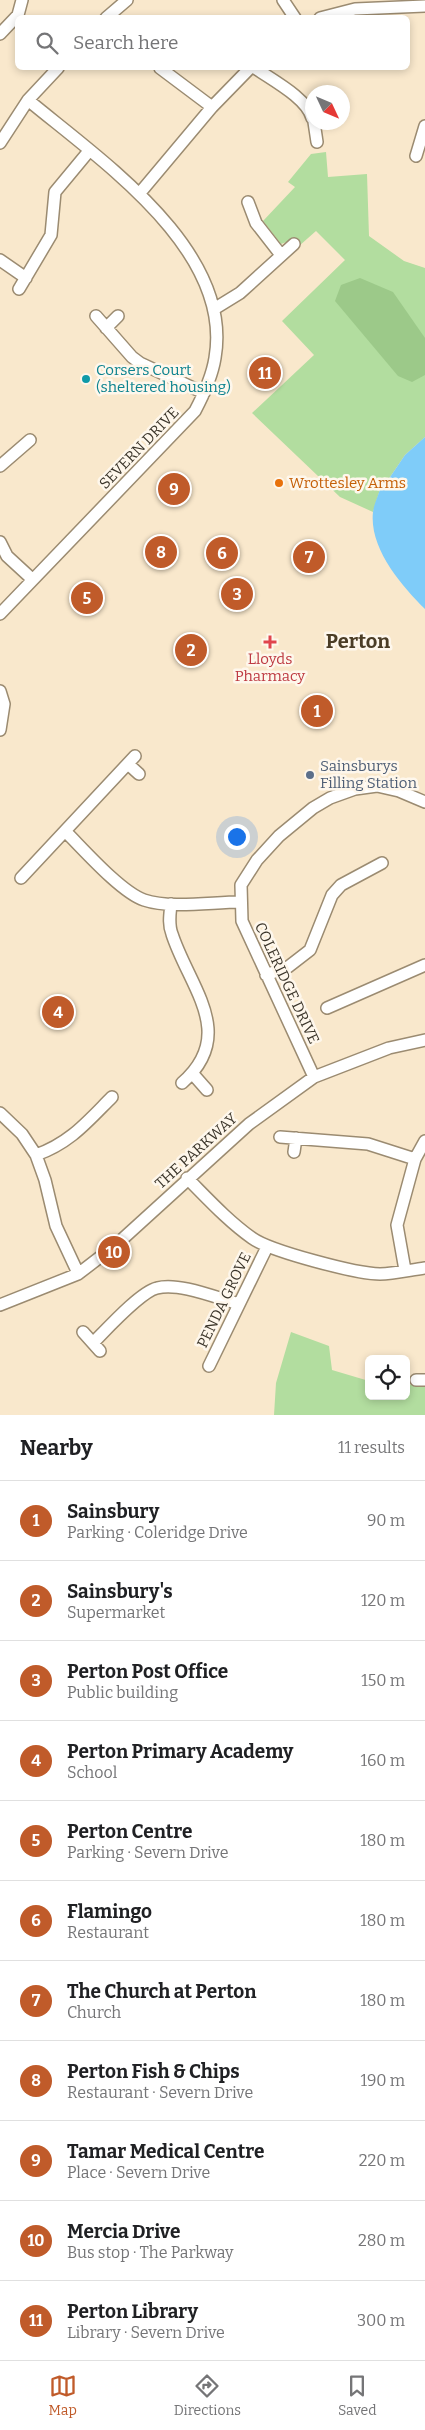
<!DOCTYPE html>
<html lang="en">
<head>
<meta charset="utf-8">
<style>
	:root { --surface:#fff; --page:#f2f2f2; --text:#202124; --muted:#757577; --line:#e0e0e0; --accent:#c05b2a }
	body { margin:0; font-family:Bitter,serif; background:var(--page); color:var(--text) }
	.controls { position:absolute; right:15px; bottom:15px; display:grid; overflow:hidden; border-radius:8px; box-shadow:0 2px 8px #0003 }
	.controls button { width:45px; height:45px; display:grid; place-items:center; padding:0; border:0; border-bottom:1px solid var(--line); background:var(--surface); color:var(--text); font:25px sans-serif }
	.compass { position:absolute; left:305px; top:85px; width:45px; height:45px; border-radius:50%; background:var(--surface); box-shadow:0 2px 8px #0003; rotate:134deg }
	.you { position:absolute; left:236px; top:836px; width:18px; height:18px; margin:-12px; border:4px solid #fff; border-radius:50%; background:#1a73e8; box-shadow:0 0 0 8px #1a73e833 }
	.badge { display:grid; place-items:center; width:32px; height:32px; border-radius:50%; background:var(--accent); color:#fff; font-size:16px; font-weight:700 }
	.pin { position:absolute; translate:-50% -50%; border:2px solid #fff; box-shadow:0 1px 5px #0006 }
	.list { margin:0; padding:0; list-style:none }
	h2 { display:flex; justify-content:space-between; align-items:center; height:65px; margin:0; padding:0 20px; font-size:21px }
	h2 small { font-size:16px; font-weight:400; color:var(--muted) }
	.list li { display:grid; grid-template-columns:32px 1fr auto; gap:15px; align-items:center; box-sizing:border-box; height:80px; padding:0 20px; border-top:1px solid var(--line) }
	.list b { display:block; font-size:19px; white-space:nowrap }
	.list p { margin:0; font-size:16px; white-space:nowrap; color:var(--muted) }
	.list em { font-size:16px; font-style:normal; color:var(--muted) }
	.icon { flex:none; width:28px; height:28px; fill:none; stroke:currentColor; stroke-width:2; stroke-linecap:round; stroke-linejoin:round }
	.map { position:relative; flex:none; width:425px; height:1415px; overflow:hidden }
	.search { position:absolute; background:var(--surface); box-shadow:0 2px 8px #0003; left:15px; right:15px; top:15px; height:55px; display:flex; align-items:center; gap:12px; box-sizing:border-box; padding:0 18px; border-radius:8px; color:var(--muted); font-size:19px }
	.sheet { height:945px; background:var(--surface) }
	nav { display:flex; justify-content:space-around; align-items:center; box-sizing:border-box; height:70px; border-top:1px solid var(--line); background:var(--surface); font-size:14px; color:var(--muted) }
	nav a { display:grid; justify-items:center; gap:2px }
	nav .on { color:var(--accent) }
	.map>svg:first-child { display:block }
	.green { fill:#b2dd9f }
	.forest { fill:#9cc989 }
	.water { fill:#7fccf9 }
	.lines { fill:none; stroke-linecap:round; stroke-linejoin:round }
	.minor-casing { stroke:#9b8b71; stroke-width:14 }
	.minor { stroke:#fff; stroke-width:11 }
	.culture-dot { fill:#0f9aa8; stroke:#fef7ec; stroke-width:2 }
	.food-dot { fill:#e8710a; stroke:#fef7ec; stroke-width:2 }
	.health-dot { fill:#e0444e; stroke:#fef7ec; stroke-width:2 }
	.service-dot { fill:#5c6f8a; stroke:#fef7ec; stroke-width:2 }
	.labels { text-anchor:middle; stroke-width:5; stroke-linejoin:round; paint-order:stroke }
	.culture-label { font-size:15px; fill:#0d838f; stroke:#fef7ec; text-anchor:start }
	.street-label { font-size:15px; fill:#3b352a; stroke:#fef7ec }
	.food-label { font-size:15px; fill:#c56008; stroke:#fef7ec; text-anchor:start }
	.health-label { font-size:15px; fill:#be3a42; stroke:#fef7ec }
	.service-label { font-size:15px; fill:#4e5e75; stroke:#fef7ec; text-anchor:start }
	.district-label { font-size:20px; font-weight:bold; fill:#4b3d26; stroke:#fef7ec }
</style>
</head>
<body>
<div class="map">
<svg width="425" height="1415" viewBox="0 0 425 1415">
	<rect width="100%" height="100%" fill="#f9e8cc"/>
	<path class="green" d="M326 152 328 177 367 174 369 236 404 261 425 268V437L405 455 386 483 381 486 373 512 340 497 252 413 314 355 282 321 345 260 316 231 299 246 295 239 281 244 263 221 295 187 288 182 311 154Z
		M291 1332 329 1346 332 1370 369 1381V1396H406V1384L425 1386V1415H274L276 1383Z"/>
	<path class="forest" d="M360 278 393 292 425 338V375L412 382 398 376 335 301 341 285Z"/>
	<path class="water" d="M425 437V609C401 585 369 548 373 512 374 504 379 494 381 486L386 483 405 455Z"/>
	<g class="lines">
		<g class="minor-casing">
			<path id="minor" d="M283 0 295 18
				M106 18 127 0
				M320 18 355 9 425 6
				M0 34 18 15 22 0
				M160 68 212 107
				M255 68C272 80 307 98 312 118
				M314 122 317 142
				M0 143 28 100 58 68
				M416 156 425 126
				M139 194 212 107 250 68
				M248 202 256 223 281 255
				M0 260 26 278
				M19 289 51 235 55 192 89 151
				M214 309 240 293 294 244
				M96 316 132 357 140 363 204 393
				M106 328 118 316
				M0 466 30 440
				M0 542 7 556 32 579
				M0 614 195 411C204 394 212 377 215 358 234 250 100 160 28 100
				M0 691 4 704 0 730
				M128 764 139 774
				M66 832C84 850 121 892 144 900 171 909 212 902 240 902
				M21 878 135 756
				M171 904C170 914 168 924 172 934 189 987 238 1034 182 1083
				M266 975 288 967 310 950 332 895 341 885 382 863
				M327 1008 425 965
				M192 1073 207 1090
				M314 1077 242 921 241 885 257 860 279 836 313 808 330 798 355 789 377 786 399 791 425 802
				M0 1113 22 1134 36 1155 45 1180 56 1226 78 1273
				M280 1137 368 1144 415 1159
				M294 1152 296 1138
				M36 1155C70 1143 87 1122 112 1097
				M187 1178C208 1199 228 1221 252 1238 270 1251 357 1274 380 1274 394 1274 410 1270 425 1268
				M405 1270 397 1225 415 1159 425 1141
				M0 1305 78 1274 117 1244 249 1124 314 1077 389 1048 425 1040
				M83 1332 100 1351
				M93 1343C106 1330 140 1292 157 1288 179 1282 217 1298 239 1304
				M209 1366 267 1247
				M416 1380H425"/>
		</g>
		<use href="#minor" class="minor"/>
	</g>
	<circle class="culture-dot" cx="86" cy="379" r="5"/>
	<circle class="food-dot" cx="279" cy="483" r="5"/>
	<path class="health-dot" d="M267.5 634.5h5v5h5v5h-5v5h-5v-5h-5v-5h5z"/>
	<circle class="service-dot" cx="310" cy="775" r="5"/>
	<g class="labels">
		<g class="culture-label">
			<text x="96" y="375">Corsers Court<tspan x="96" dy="17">(sheltered housing)</tspan></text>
		</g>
		<g class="street-label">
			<text transform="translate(139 448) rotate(-46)" y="5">SEVERN DRIVE</text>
			<text transform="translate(287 983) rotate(65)" y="5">COLERIDGE DRIVE</text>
			<text transform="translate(196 1151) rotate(-42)" y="5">THE PARKWAY</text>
			<text transform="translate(224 1300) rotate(-64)" y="5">PENDA GROVE</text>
		</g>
		<g class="food-label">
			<text x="289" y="488">Wrottesley Arms</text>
		</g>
		<g class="health-label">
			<text x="270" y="664">Lloyds<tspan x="270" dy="17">Pharmacy</tspan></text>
		</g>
		<g class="service-label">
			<text x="320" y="771">Sainsburys<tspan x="320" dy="17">Filling Station</tspan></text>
		</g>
		<g class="district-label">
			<text x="358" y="648">Perton</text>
		</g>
	</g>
</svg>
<div class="controls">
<button><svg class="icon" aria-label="locate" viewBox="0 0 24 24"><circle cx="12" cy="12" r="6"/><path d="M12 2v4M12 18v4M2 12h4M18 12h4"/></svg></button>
</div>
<svg class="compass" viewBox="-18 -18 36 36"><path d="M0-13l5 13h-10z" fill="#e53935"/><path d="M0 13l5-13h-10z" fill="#757577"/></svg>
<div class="you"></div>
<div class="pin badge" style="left:317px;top:711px">1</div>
<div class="pin badge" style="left:191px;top:650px">2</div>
<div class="pin badge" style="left:237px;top:594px">3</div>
<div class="pin badge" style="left:58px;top:1012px">4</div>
<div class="pin badge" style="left:87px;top:598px">5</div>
<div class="pin badge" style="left:222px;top:553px">6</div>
<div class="pin badge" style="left:309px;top:557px">7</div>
<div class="pin badge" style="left:161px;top:552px">8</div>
<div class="pin badge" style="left:174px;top:489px">9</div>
<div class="pin badge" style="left:114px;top:1252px">10</div>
<div class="pin badge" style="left:265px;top:373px">11</div>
<div class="search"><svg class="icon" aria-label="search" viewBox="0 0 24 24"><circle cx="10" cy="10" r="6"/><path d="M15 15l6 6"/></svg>Search here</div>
</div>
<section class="sheet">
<h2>Nearby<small>11 results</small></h2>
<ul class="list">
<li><span class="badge">1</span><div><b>Sainsbury</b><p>Parking · Coleridge Drive</p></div><em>90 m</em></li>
<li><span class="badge">2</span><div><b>Sainsbury's</b><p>Supermarket</p></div><em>120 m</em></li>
<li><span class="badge">3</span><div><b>Perton Post Office</b><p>Public building</p></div><em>150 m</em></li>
<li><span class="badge">4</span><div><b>Perton Primary Academy</b><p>School</p></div><em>160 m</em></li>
<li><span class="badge">5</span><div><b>Perton Centre</b><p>Parking · Severn Drive</p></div><em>180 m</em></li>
<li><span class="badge">6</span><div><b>Flamingo</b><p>Restaurant</p></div><em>180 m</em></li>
<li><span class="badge">7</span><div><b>The Church at Perton</b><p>Church</p></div><em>180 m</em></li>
<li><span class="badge">8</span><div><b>Perton Fish &amp; Chips</b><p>Restaurant · Severn Drive</p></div><em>190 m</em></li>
<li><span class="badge">9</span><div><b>Tamar Medical Centre</b><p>Place · Severn Drive</p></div><em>220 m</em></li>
<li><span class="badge">10</span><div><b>Mercia Drive</b><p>Bus stop · The Parkway</p></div><em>280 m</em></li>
<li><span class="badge">11</span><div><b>Perton Library</b><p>Library · Severn Drive</p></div><em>300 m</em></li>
</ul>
</section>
<nav>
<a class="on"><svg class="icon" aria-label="map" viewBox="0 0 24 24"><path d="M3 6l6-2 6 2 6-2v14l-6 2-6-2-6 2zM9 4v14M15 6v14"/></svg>Map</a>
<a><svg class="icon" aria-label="directions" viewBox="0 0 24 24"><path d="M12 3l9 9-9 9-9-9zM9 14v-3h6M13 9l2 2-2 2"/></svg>Directions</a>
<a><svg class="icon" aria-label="saved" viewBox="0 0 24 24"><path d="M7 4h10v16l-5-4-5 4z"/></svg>Saved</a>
</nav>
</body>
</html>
